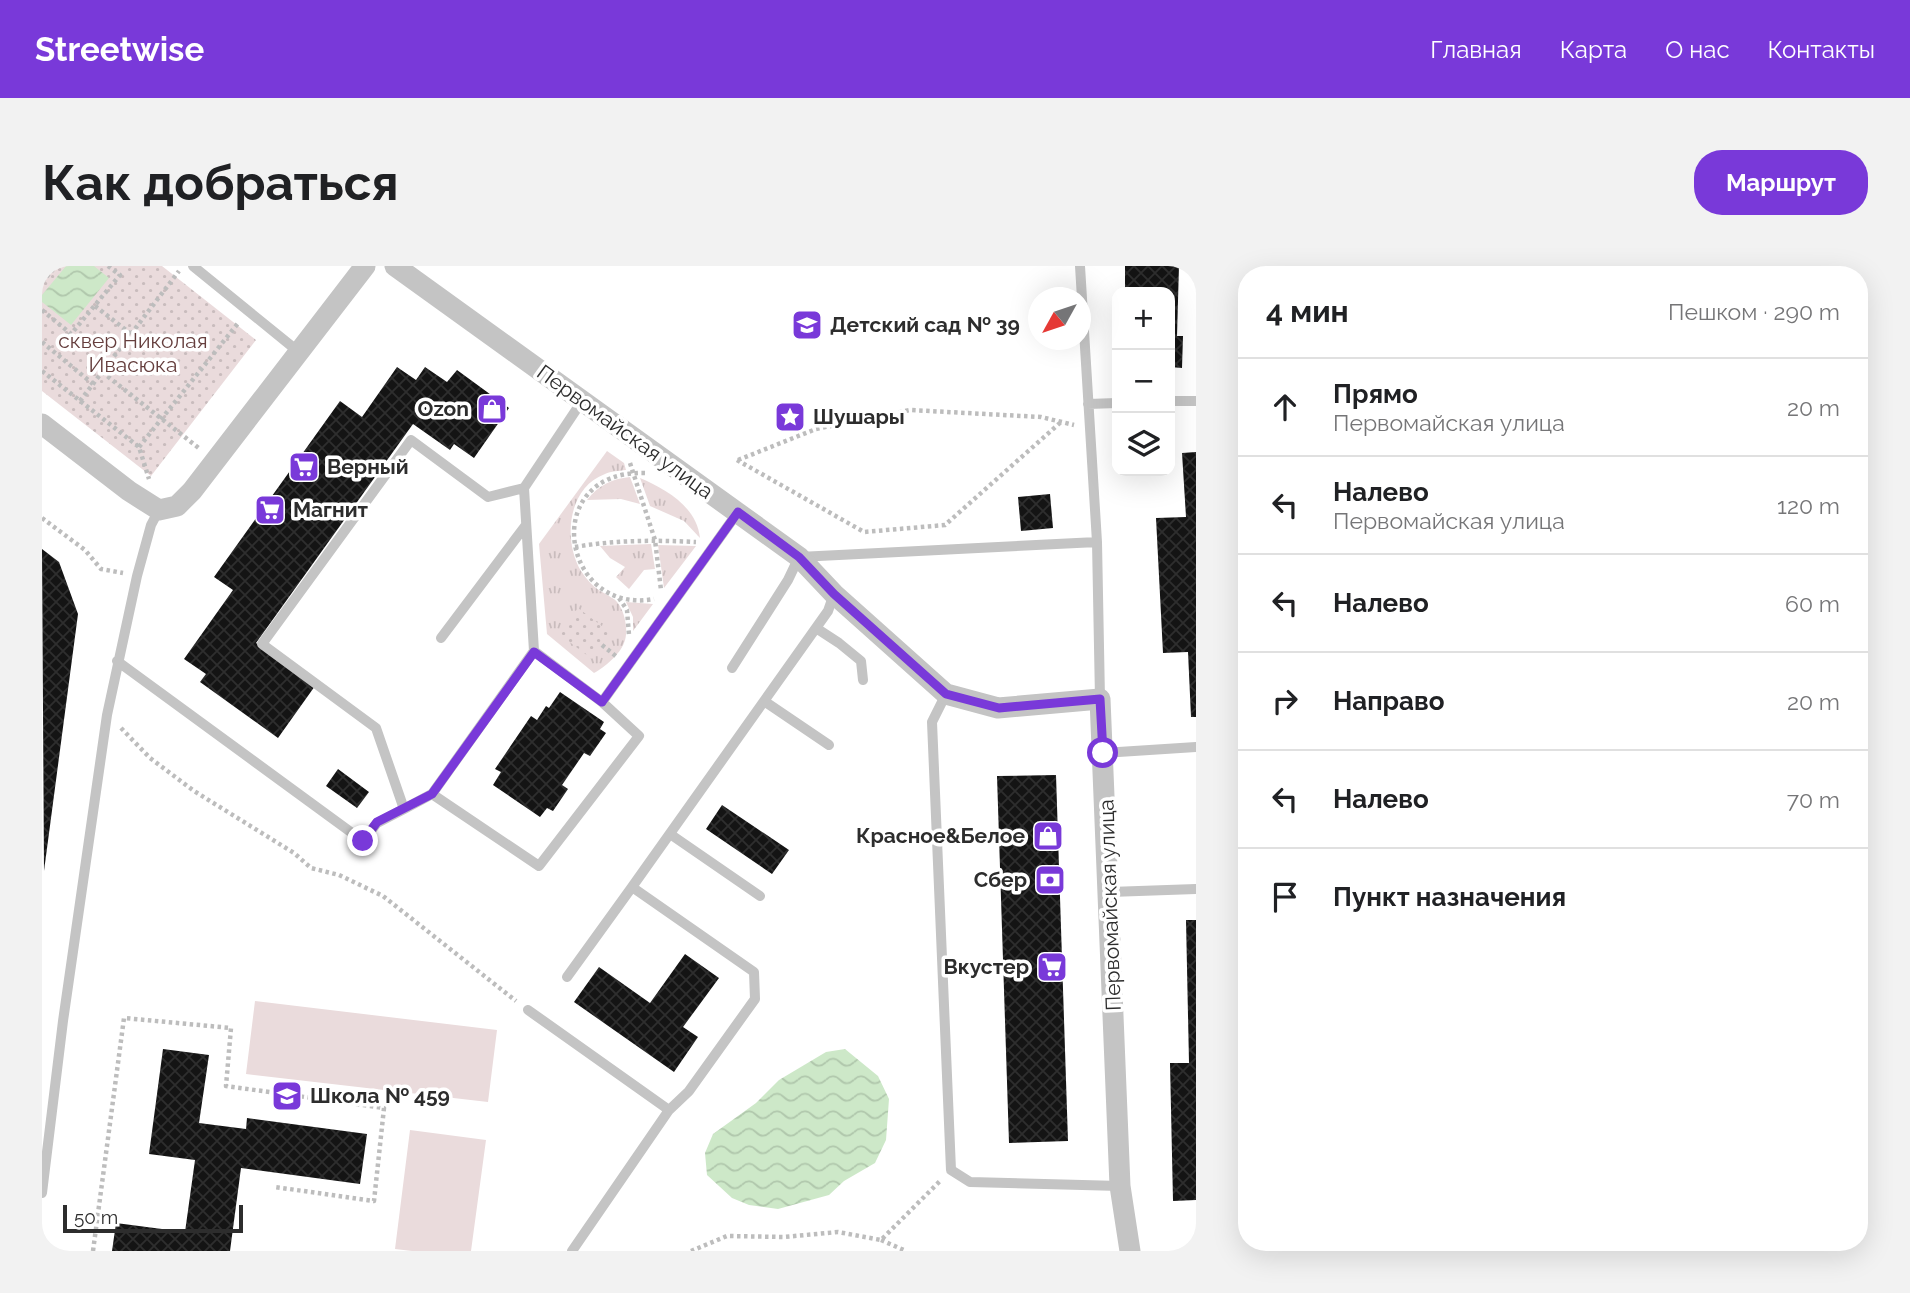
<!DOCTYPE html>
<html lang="ru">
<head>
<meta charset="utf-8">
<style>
	:root { --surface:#fff; --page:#f2f2f2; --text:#202124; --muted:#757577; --line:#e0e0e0; --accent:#7939d9 }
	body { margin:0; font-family:Raleway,sans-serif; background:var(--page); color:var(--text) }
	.controls { position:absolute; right:21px; top:21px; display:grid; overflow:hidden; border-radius:14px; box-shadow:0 7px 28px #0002 }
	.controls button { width:63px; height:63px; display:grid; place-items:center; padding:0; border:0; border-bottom:2px solid var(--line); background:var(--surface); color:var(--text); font:35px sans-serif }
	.compass { position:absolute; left:986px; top:21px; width:63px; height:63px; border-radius:50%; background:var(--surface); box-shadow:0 7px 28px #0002; rotate:230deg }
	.scale { position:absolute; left:21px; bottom:18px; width:180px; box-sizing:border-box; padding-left:7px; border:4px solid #2d2d2d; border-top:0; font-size:19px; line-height:24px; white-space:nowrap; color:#2d2d2d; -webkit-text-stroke:5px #fff; paint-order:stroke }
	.stop { position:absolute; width:21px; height:21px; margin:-16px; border:5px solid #7939d9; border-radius:50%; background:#fff }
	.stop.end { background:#7939d9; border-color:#fff; box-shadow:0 2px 7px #0008 }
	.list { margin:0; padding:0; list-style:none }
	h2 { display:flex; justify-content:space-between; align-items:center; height:91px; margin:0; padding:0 28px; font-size:30px }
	h2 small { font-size:23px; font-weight:400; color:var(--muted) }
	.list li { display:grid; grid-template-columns:46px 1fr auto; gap:21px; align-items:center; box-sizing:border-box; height:98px; padding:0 28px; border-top:2px solid var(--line) }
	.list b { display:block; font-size:26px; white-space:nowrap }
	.list p { margin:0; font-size:23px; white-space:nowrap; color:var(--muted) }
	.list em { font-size:23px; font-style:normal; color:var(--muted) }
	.icon { flex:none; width:38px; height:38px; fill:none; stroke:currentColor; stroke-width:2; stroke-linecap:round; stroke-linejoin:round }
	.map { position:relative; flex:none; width:1154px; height:985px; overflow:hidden; border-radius:28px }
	header { display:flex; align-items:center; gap:42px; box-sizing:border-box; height:98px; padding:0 35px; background:var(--accent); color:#fff }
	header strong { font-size:33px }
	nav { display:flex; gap:38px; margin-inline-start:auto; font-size:24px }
	.intro { display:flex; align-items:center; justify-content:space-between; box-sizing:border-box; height:168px; padding:0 42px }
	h1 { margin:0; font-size:49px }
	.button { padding:18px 32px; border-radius:28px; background:var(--accent); color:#fff; font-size:24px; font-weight:700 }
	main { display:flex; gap:42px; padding:0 42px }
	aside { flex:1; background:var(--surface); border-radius:28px; box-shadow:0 7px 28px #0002 }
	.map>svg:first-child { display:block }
	.grass { fill:url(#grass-tufts) }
	.park { fill:url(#park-dots) }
	.pitch { fill:#eadbdc }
	.water { fill:url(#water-waves) }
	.building { fill:url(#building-cross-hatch) }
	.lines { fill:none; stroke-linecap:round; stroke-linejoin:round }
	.path { stroke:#bdbdbd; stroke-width:4.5; stroke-dasharray:3.5 3.5; stroke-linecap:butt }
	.service { stroke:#c4c4c4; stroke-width:10 }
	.minor { stroke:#c4c4c4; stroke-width:21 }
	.route { stroke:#7939d9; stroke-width:9 }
	.labels { text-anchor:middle; stroke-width:7; stroke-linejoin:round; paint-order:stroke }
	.poi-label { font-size:21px; font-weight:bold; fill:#2d2d2d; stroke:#fff; text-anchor:start }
	.park-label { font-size:21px; fill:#653e3d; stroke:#fff }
	.street-label { font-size:21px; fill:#2d2d2d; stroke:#fff }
</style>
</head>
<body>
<header>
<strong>Streetwise</strong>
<nav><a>Главная</a><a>Карта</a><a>О нас</a><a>Контакты</a></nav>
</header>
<div class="intro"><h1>Как добраться</h1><a class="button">Маршрут</a></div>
<main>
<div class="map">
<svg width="1154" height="985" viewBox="0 0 1154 985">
	<defs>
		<pattern id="grass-tufts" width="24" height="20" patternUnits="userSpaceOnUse" patternTransform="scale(1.75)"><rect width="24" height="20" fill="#eadbdc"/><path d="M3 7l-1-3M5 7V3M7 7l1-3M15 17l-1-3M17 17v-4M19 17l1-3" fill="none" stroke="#c9bcbd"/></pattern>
		<pattern id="park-dots" width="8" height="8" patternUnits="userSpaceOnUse" patternTransform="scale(1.75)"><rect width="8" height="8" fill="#eadbdc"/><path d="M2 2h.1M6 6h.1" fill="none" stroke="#c9bcbd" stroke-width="1.8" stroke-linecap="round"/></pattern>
		<pattern id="water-waves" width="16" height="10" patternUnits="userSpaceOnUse" patternTransform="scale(1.75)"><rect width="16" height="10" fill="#cde8c8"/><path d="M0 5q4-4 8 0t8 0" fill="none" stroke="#b0c7ac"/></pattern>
		<pattern id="building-cross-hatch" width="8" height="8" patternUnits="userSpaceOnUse" patternTransform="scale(1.75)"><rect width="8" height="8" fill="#141414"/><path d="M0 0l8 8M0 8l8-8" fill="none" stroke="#2e2e2e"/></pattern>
	</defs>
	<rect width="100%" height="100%" fill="#fff"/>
	<path class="grass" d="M565 185 582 197 584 204C577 205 569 205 563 208 525 222 521 275 539 305 545 314 552 322 562 327 566 330 572 332 575 336 583 345 587 366 582 377 578 388 562 402 552 407L505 368 497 278Z
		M588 211 598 238 579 233 545 234C557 219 569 213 588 211Z
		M598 212C624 223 655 241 658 272L642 255 608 240Z
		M609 278 613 303 602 304 587 323 574 311 583 301 568 292 558 280Z
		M616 279 654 280 622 322Z
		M584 336 611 338 591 365V351Z"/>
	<path class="park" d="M0 0H120L214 74 109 210 0 125Z
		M536 342 569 367 550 393 517 368Z"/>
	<path class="pitch" d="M213 735 455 764 446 836 204 808Z
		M368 864 444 874 429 985H370L353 983Z"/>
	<path class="water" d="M24 0H52L67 12 29 59 0 36V29Z
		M803 783 836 810 847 833 844 874 833 897 802 915 787 929 736 943 707 939 690 932 665 909 663 887 671 868 714 837 737 814 784 786Z"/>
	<path class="building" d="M1083 0H1137L1135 70H1141L1140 102 1128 101V26H1083Z
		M355 101 374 114 383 101 405 116 415 104 467 142 432 192 412 178 408 184 371 158 214 377 273 420 236 472 158 416 164 408 142 393 191 324 172 311 298 135 320 151Z
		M1154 186V451H1149L1146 386 1121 387 1114 252 1144 251 1140 187Z
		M1008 228 1011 262 979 265 976 231Z
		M0 283 17 296 36 348 2 605Z
		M518 426 562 456 558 463 564 467 548 490 542 487 520 519 526 523 511 545 505 542 498 551 451 519 459 506 453 503 489 450 495 454 504 440 507 442Z
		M296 503 327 526 315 542 284 520Z
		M1014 509 1026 875 967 877 955 510Z
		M680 539 747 584 730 608 664 563Z
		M1144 654H1154V934L1131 935 1128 797H1147Z
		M643 688 677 712 641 761 656 771 632 806 532 736 557 701 608 737Z
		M121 783 167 789 157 857 204 863 205 852 325 868 318 918 199 902 188 985H70L74 957 143 966 153 894 107 888Z"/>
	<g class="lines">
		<path class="path" d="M0 16 14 0
			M53 40 89 68
			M0 44 29 68 78 9 66 0
			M0 76 51 118
			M0 105 97 181 107 213
			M60 106 158 183
			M38 135 137 5
			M97 181 197 56
			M695 194 822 266 903 259 1019 156
			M696 194 774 163 868 144 999 151 1032 159
			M588 197 613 274 619 324
			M603 207C496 204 519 350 612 333
			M0 252 43 284 59 303 81 307
			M533 281C573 274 613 274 654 276
			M577 332 585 344 587 369
			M560 379 575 391
			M79 462 108 492 152 525 252 587 269 602 297 609 341 630 474 735
			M839 974 864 985
			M51 985 82 752 189 762 184 820 342 842 332 935 233 921
			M649 985 685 970 742 971 796 966 839 974 899 914"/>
		<path class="service" d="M151 0 258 87
			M1038 0 1055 276 1058 433
			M1128 135H1154
			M1046 138 1075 137
			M774 362 797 377 819 395 821 414
			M399 372 484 259
			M75 395 321 575 335 557 362 543 334 462 220 378 369 174 446 231 482 222 540 135
			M690 402 746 314 757 291 1055 276
			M904 428 890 456 909 904 928 916 1078 920
			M722 435 787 479
			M560 436 696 246
			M1061 487 1154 481
			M390 528 497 600 597 470 560 436 492 385
			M362 543 390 528 492 385 482 222
			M628 568 718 630
			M590 621 786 345 792 328
			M1068 626 1154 623
			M525 711 590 621 712 706 713 733 647 825 627 844 530 985
			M486 744 627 844
			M0 927 21 755 65 449 95 310 109 259 117 244"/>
		<path class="minor" d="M353 0 757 291 792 328 904 428 956 442 1058 433 1078 920 1088 985
			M0 158 87 225 117 244 135 240 150 225 323 0"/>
	</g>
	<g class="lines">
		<path class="route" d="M321 575 335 556 390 528 492 386 560 436 696 246 757 291 792 328 904 428 957 442 1058 433 1061 487"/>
	</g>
	<defs>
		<g id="school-square" transform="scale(1.575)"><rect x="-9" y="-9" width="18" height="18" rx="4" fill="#7939d9" stroke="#fff"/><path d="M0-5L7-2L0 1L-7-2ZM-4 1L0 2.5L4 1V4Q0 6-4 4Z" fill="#fff"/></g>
		<g id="shop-square" transform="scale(1.575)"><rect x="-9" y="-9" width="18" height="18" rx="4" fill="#7939d9" stroke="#fff"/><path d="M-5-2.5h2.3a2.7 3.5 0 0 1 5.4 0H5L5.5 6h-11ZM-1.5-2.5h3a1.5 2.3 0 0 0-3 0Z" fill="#fff"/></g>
		<g id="sight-square" transform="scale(1.575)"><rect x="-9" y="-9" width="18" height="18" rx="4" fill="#7939d9" stroke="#fff"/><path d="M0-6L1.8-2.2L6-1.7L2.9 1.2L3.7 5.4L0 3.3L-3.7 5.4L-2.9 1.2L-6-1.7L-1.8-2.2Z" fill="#fff"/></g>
		<g id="supermarket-square" transform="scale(1.575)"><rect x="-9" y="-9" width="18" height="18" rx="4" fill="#7939d9" stroke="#fff"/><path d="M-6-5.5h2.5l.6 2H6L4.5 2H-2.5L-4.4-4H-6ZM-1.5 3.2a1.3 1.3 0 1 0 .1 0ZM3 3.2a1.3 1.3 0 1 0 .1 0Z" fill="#fff"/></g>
		<g id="bank-square" transform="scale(1.575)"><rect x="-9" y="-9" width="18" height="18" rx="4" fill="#7939d9" stroke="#fff"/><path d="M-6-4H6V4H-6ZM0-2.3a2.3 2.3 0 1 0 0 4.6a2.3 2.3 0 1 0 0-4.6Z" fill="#fff"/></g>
	</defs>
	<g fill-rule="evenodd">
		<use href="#school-square" x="765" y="59"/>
		<use href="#shop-square" x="450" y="143"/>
		<use href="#sight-square" x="748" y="151"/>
		<use href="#supermarket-square" x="262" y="201"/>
		<use href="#supermarket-square" x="228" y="244"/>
		<use href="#shop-square" x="1006" y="570"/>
		<use href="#bank-square" x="1008" y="614"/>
		<use href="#supermarket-square" x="1010" y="701"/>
		<use href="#school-square" x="245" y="830"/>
	</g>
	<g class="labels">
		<g class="poi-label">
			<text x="788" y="66">Детский сад № 39</text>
			<text x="427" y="150" text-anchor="end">Ozon</text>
			<text x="771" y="158">Шушары</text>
			<text x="285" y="208">Верный</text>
			<text x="251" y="251">Магнит</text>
			<text x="983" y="577" text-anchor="end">Красное&amp;Белое</text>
			<text x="985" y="621" text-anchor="end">Сбер</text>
			<text x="987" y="708" text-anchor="end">Вкустер</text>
			<text x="268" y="837">Школа № 459</text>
		</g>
		<g class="park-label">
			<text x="91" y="82">сквер Николая<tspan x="91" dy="24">Ивасюка</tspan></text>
		</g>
		<g class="street-label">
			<text transform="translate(583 166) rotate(36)" y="7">Первомайская улица</text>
			<text transform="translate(1068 639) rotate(-92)" y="7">Первомайская улица</text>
		</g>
	</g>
</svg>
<div class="controls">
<button>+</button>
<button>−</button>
<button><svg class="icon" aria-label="layers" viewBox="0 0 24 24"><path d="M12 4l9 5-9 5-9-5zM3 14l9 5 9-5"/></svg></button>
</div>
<svg class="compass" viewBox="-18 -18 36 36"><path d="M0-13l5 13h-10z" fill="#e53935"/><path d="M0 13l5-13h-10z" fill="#757577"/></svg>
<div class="scale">50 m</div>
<div class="stop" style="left:1061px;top:487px"></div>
<div class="stop end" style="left:321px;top:575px"></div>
</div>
<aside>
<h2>4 мин<small>Пешком · 290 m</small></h2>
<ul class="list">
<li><svg class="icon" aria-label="ahead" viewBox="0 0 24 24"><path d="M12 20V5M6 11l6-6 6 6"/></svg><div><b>Прямо</b><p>Первомайская улица</p></div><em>20 m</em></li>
<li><svg class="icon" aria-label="left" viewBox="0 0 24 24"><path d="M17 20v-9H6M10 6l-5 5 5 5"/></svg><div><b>Налево</b><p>Первомайская улица</p></div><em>120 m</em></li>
<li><svg class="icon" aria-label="left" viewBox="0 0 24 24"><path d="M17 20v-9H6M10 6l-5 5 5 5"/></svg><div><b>Налево</b></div><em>60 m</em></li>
<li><svg class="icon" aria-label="right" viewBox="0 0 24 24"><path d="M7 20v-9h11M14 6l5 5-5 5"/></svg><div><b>Направо</b></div><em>20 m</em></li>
<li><svg class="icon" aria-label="left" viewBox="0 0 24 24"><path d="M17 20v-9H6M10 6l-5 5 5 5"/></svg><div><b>Налево</b></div><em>70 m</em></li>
<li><svg class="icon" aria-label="arrive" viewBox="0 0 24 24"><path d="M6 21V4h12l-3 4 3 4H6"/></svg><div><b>Пункт назначения</b></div></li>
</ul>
</aside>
</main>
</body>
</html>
